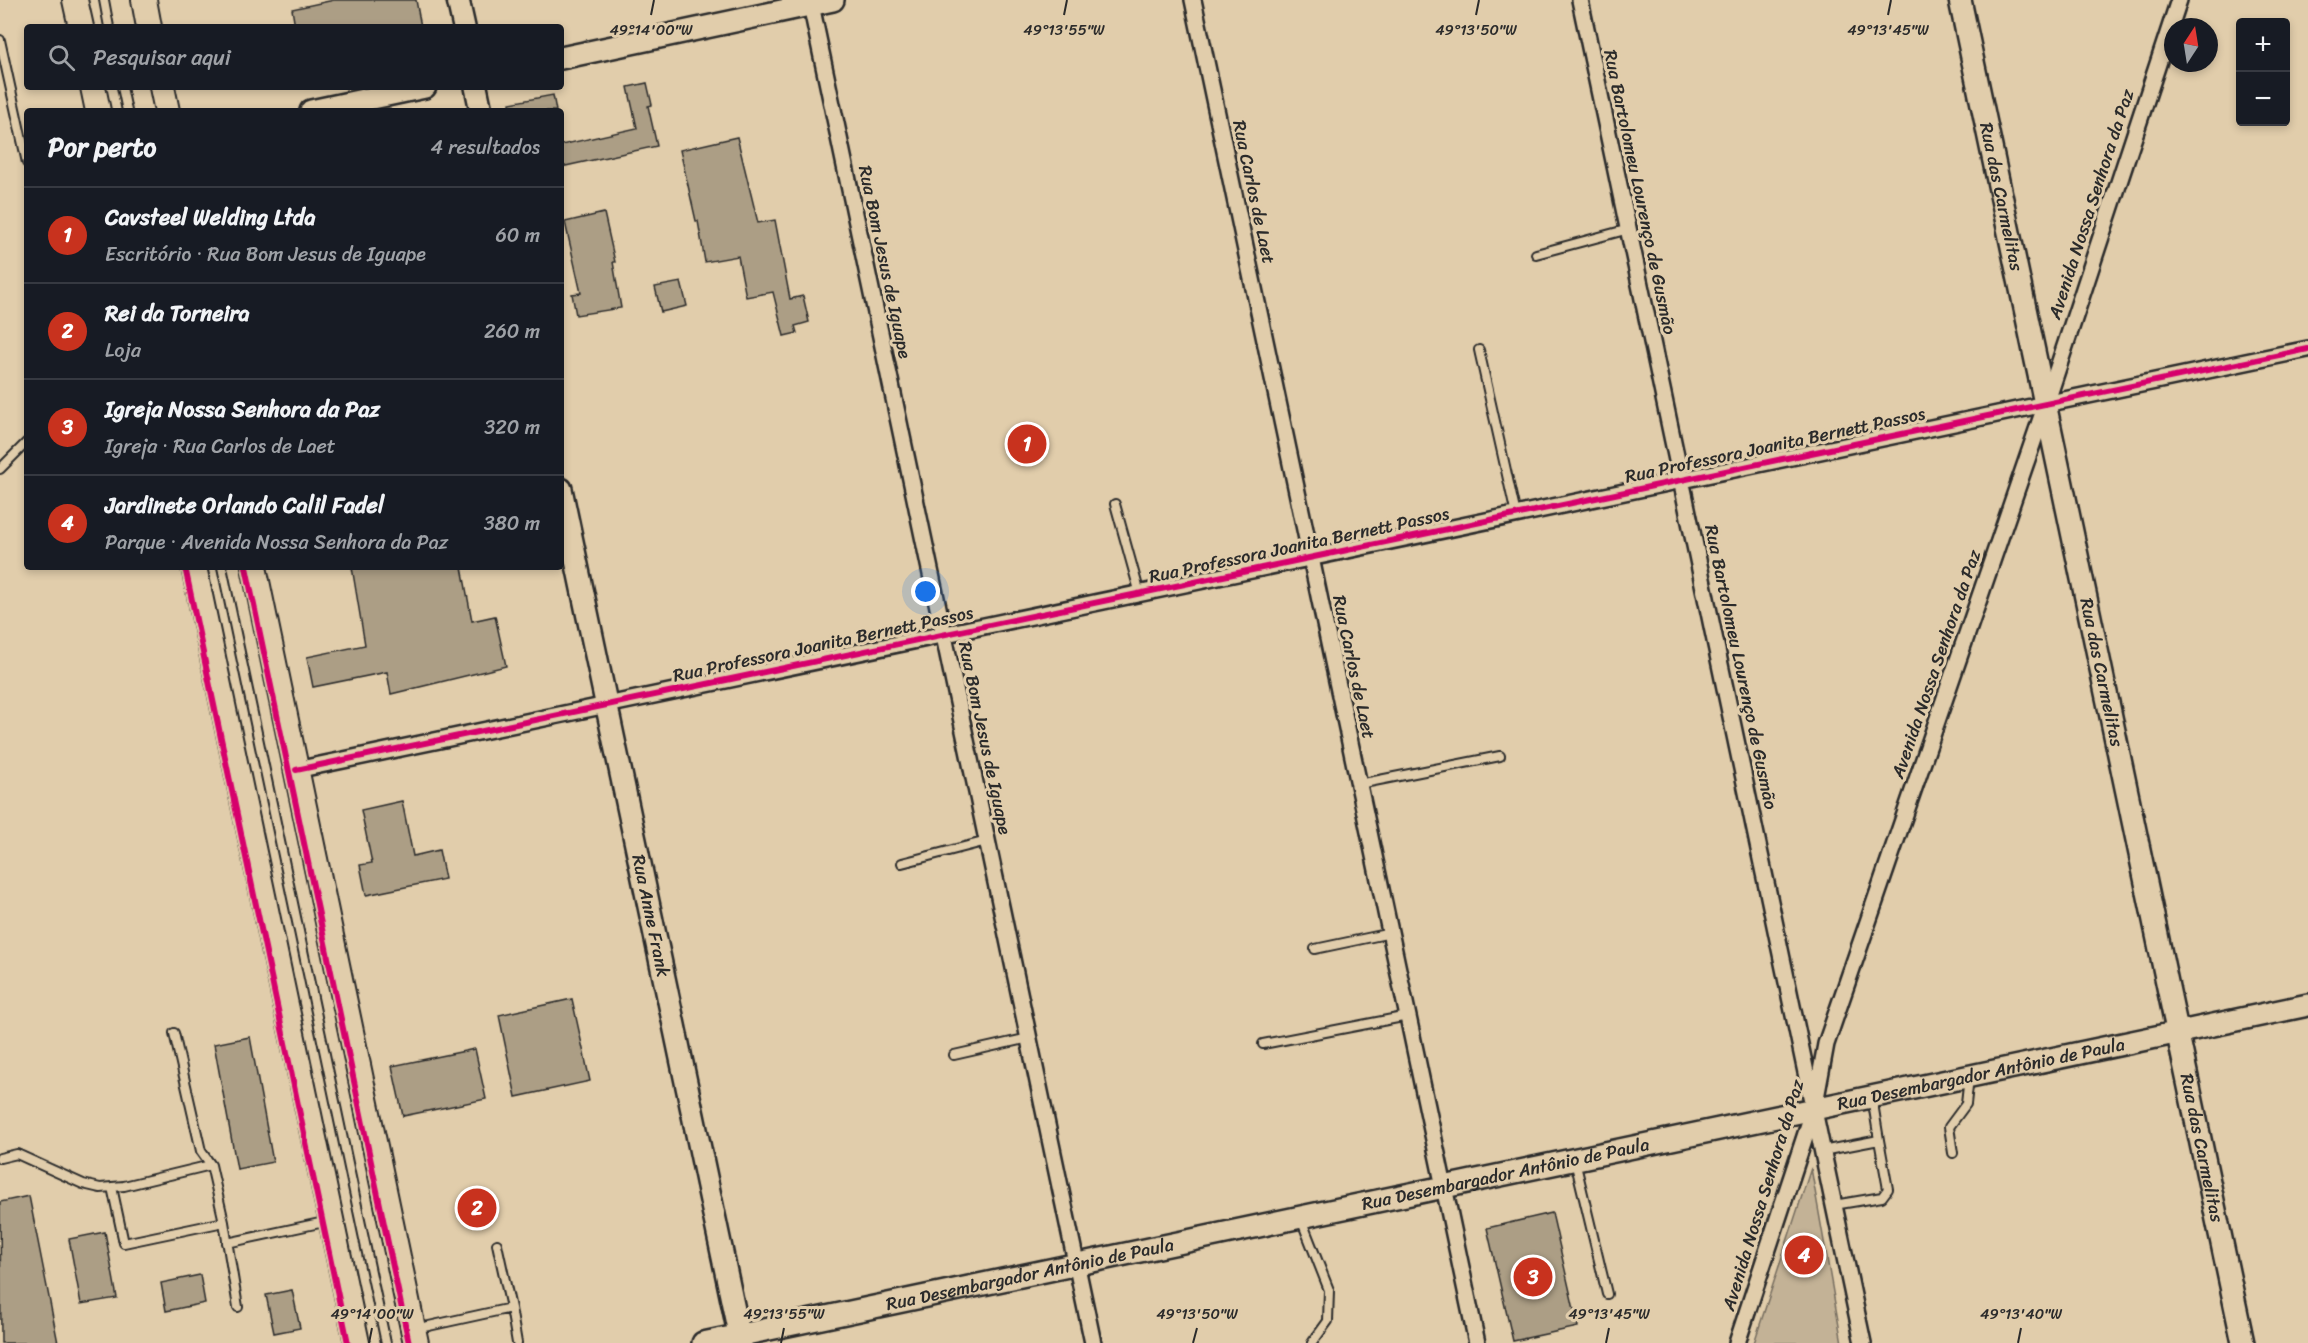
<!DOCTYPE html>
<html lang="pt">
<head>
<meta charset="utf-8">
<style>
	:root { --surface:#171b24; --page:#20242c; --text:#f1f3f6; --muted:#9ea1a6; --line:#363941; --accent:#c8321e }
	body { margin:0; font-family:Sriracha,sans-serif; background:var(--page); color:var(--text) }
	.controls { position:absolute; right:18px; top:18px; display:grid; overflow:hidden; border-radius:6px; box-shadow:0 3px 9px #0003 }
	.controls button { width:54px; height:54px; display:grid; place-items:center; padding:0; border:0; border-bottom:2px solid var(--line); background:var(--surface); color:var(--text); font:30px sans-serif }
	.compass { position:absolute; left:2164px; top:18px; width:54px; height:54px; border-radius:50%; background:var(--surface); box-shadow:0 3px 9px #0003; rotate:12deg }
	.you { position:absolute; left:926px; top:592px; width:21px; height:21px; margin:-15px; border:4px solid #fff; border-radius:50%; background:#1a73e8; box-shadow:0 0 0 9px #1a73e833 }
	.badge { display:grid; place-items:center; width:39px; height:39px; border-radius:50%; background:var(--accent); color:#fff; font-size:20px; font-weight:700 }
	.pin { position:absolute; translate:-50% -50%; border:3px solid #fff; box-shadow:0 2px 6px #0006 }
	.list { margin:0; padding:0; list-style:none }
	h2 { display:flex; justify-content:space-between; align-items:center; height:78px; margin:0; padding:0 24px; font-size:26px }
	h2 small { font-size:20px; font-weight:400; color:var(--muted) }
	.list li { display:grid; grid-template-columns:39px 1fr auto; gap:18px; align-items:center; box-sizing:border-box; height:96px; padding:0 24px; border-top:2px solid var(--line) }
	.list b { display:block; font-size:22px; white-space:nowrap }
	.list p { margin:0; font-size:20px; white-space:nowrap; color:var(--muted) }
	.list em { font-size:20px; font-style:normal; color:var(--muted) }
	.icon { flex:none; width:33px; height:33px; fill:none; stroke:currentColor; stroke-width:2; stroke-linecap:round; stroke-linejoin:round }
	.map { position:relative; flex:none; width:2308px; height:1343px; overflow:hidden }
	.search { position:absolute; background:var(--surface); box-shadow:0 3px 9px #0003; left:24px; top:24px; width:540px; height:66px; display:flex; align-items:center; gap:15px; box-sizing:border-box; padding:0 21px; border-radius:6px; color:var(--muted); font-size:22px }
	.panel { position:absolute; background:var(--surface); box-shadow:0 3px 9px #0003; left:24px; top:108px; width:540px; height:462px; border-radius:6px }
	.map>svg:first-child { display:block }
	.park { fill:#c3b296; stroke:#776e60; stroke-width:1.5 }
	.building { fill:#ac9e85; stroke:#2b2b2b; stroke-width:1.5 }
	.lines { fill:none; stroke-linecap:round; stroke-linejoin:round }
	.lane-casing { stroke:#2b2b2b; stroke-width:12 }
	.street-casing { stroke:#2b2b2b; stroke-width:20 }
	.secondary-casing { stroke:#2b2b2b; stroke-width:26 }
	.primary-casing { stroke:#2b2b2b; stroke-width:28 }
	.lane { stroke:#e1cdab; stroke-width:8 }
	.street { stroke:#e1cdab; stroke-width:15 }
	.secondary { stroke:#e1cdab; stroke-width:21 }
	.primary { stroke:#e1cdab; stroke-width:24 }
	.cycleway-casing { stroke:#e1cdab; stroke-width:10 }
	.cycleway { stroke:#d6006c; stroke-width:6 }
	.ticks { fill:none; stroke:#2b2b2b; stroke-width:2 }
	.labels { text-anchor:middle; stroke-width:6; stroke-linejoin:round; paint-order:stroke }
	.street-label { font-size:18px; fill:#2b2b2b; stroke:#e1cdab }
	.ticks-label { font-size:15px; text-anchor:middle; fill:#2b2b2b; stroke:#e1cdab; stroke-width:6; stroke-linejoin:round; paint-order:stroke }
</style>
</head>
<body>
<div class="map">
<svg width="2308" height="1343" viewBox="0 0 2308 1343">
	<rect width="100%" height="100%" fill="#e1cdab"/>
	<filter id="ink" filterUnits="userSpaceOnUse"><feTurbulence type="fractalNoise" baseFrequency=".0167" numOctaves="2"/><feDisplacementMap in="SourceGraphic" scale="12" xChannelSelector="R" yChannelSelector="G"/><feConvolveMatrix kernelMatrix="1 2 1 2 8 2 1 2 1" color-interpolation-filters="sRGB"/></filter>
	<g filter="url(#ink)">
		<path class="park" d="M1811 1168 1842 1343H1754Z"/>
		<path class="building" d="M334 0H416L421 27H295L292 9Z
			M647 83 652 105 648 106 657 146 561 167V145L637 128 628 87Z
			M553 95 556 111H511L510 103Z
			M737 137 758 223 775 220 790 299 803 296 809 322 795 326 797 333 784 336 773 292 746 297 738 256 705 262 698 221H696L680 150Z
			M604 213 615 262H613L621 308 576 315 572 294 581 293 565 222Z
			M681 282 687 306 661 312 655 287Z
			M352 567H462L472 621 495 616 506 666 391 694 387 672 313 687 307 657 365 645Z
			M402 801 413 856 439 850 445 879 366 895 360 865 372 863 361 810Z
			M572 999 590 1081 516 1097 499 1015Z
			M250 1037 273 1162 237 1169 214 1044Z
			M475 1049 486 1099 403 1116 392 1066Z
			M29 1196 58 1343H1L0 1202Z
			M1552 1213 1578 1327 1513 1341 1487 1228Z
			M105 1232 117 1298 81 1304 69 1239Z
			M200 1275 205 1303 166 1311 161 1283Z
			M292 1290 300 1328 274 1333 266 1295Z"/>
		<g class="lines">
			<g class="lane-casing">
				<path id="lane" d="M104 0 109 27
					M0 40 27 163
					M122 87 127 111
					M1536 254 1629 229
					M1479 350 1516 515
					M0 469 27 442
					M1115 504 1140 594
					M222 567 386 1343
					M1359 784 1500 756
					M902 863 987 841
					M1315 949 1391 933
					M174 1033 201 1151 211 1165 224 1222 238 1307
					M1263 1044 1408 1016
					M954 1055 1029 1038
					M1822 1151 1879 1140 1872 1097
					M1953 1153 1949 1127 1966 1104 1969 1077
					M0 1158 17 1154 83 1184 100 1188 124 1186 211 1165
					M1575 1161 1607 1294
					M112 1187 124 1243 224 1222
					M1834 1205 1882 1197 1888 1189 1879 1140
					M1301 1219 1329 1290 1328 1321 1312 1343
					M227 1243 329 1221
					M497 1244 511 1308
					M415 1329 511 1308 517 1343"/>
			</g>
			<g class="street-casing">
				<path id="street" d="M810 0 1093 1343
					M1193 0 1477 1343
					M1580 0 1863 1343
					M296 770 2308 349
					M1737 1343 1814 1109 1826 1044 2046 404 2179 0"/>
			</g>
			<g class="secondary-casing">
				<g id="secondary">
					<path d="M458 0 464 27"/>
					<path id="s1" d="M1960 0 2243 1343"/>
					<path d="M561 58 833 0"/>
					<path d="M476 87 481 111"/>
					<path d="M311 111 425 87"/>
					<path id="s2" d="M561 489 741 1343"/>
					<path id="s3" d="M703 1343 2308 1005"/>
				</g>
			</g>
			<g class="primary-casing">
				<path id="primary" d="M75 0 81 27
					M144 0 149 27
					M93 87 98 111
					M162 87 167 111
					M194 567 357 1343
					M254 567 416 1343"/>
			</g>
			<use href="#lane" class="lane"/>
			<use href="#street" class="street"/>
			<use href="#secondary" class="secondary"/>
			<use href="#primary" class="primary"/>
			<g class="cycleway-casing">
				<path id="cycleway" d="M185 567 348 1343
					M246 567 409 1343
					M296 770 2308 349"/>
			</g>
			<use href="#cycleway" class="cycleway"/>
		</g>
	</g>
	<path class="ticks" d="M651 15 654 0M1064 15 1067 0M1476 15 1479 0M1888 15 1891 0M369 1343 372 1328M781 1343 784 1328M1193 1343 1197 1328M1606 1343 1609 1328M2018 1343 2021 1328"/>
	<g class="labels">
		<g class="street-label">
			<text transform="translate(1254 192) rotate(78)" y="6">Rua Carlos de Laet</text>
			<text transform="translate(1640 192) rotate(78)" y="6">Rua Bartolomeu Lourenço de Gusmão</text>
			<text dy="6" stroke="none"><textPath href="#s1" startOffset="201">Rua das Carmelitas</textPath></text>
			<text transform="translate(2091 204) rotate(-72)" y="6">Avenida Nossa Senhora da Paz</text>
			<text transform="translate(885 262) rotate(78)" y="6">Rua Bom Jesus de Iguape</text>
			<text transform="translate(1775 445) rotate(-12)" y="6">Rua Professora Joanita Bernett Passos</text>
			<text transform="translate(1299 545) rotate(-12)" y="6">Rua Professora Joanita Bernett Passos</text>
			<text transform="translate(823 644) rotate(-12)" y="6">Rua Professora Joanita Bernett Passos</text>
			<text transform="translate(1936 664) rotate(-71)" y="6">Avenida Nossa Senhora da Paz</text>
			<text transform="translate(1354 667) rotate(78)" y="6">Rua Carlos de Laet</text>
			<text transform="translate(1741 667) rotate(78)" y="6">Rua Bartolomeu Lourenço de Gusmão</text>
			<text dy="6" stroke="none"><textPath href="#s1" startOffset="687">Rua das Carmelitas</textPath></text>
			<text transform="translate(985 738) rotate(78)" y="6">Rua Bom Jesus de Iguape</text>
			<text dy="6" stroke="none"><textPath href="#s2" startOffset="436">Rua Anne Frank</textPath></text>
			<text dy="6" stroke="none"><textPath href="#s3" startOffset="1306">Rua Desembargador Antônio de Paula</textPath></text>
			<text dy="6" stroke="none"><textPath href="#s1" startOffset="1173">Rua das Carmelitas</textPath></text>
			<text dy="6" stroke="none"><textPath href="#s3" startOffset="820">Rua Desembargador Antônio de Paula</textPath></text>
			<text transform="translate(1763 1195) rotate(-73)" y="6">Avenida Nossa Senhora da Paz</text>
			<text dy="6" stroke="none"><textPath href="#s3" startOffset="334">Rua Desembargador Antônio de Paula</textPath></text>
		</g>
	</g>
	<g class="ticks-label">
		<text x="651" y="35">49°14'00"W</text>
		<text x="1064" y="35">49°13'55"W</text>
		<text x="1476" y="35">49°13'50"W</text>
		<text x="1888" y="35">49°13'45"W</text>
		<text x="372" y="1319">49°14'00"W</text>
		<text x="784" y="1319">49°13'55"W</text>
		<text x="1197" y="1319">49°13'50"W</text>
		<text x="1609" y="1319">49°13'45"W</text>
		<text x="2021" y="1319">49°13'40"W</text>
	</g>
</svg>
<div class="controls">
<button>+</button>
<button>−</button>
</div>
<svg class="compass" viewBox="-18 -18 36 36"><path d="M0-13l5 13h-10z" fill="#e53935"/><path d="M0 13l5-13h-10z" fill="#9ea1a6"/></svg>
<div class="you"></div>
<div class="pin badge" style="left:1027px;top:444px">1</div>
<div class="pin badge" style="left:477px;top:1208px">2</div>
<div class="pin badge" style="left:1533px;top:1277px">3</div>
<div class="pin badge" style="left:1804px;top:1255px">4</div>
<div class="search"><svg class="icon" aria-label="search" viewBox="0 0 24 24"><circle cx="10" cy="10" r="6"/><path d="M15 15l6 6"/></svg>Pesquisar aqui</div>
<section class="panel">
<h2>Por perto<small>4 resultados</small></h2>
<ul class="list">
<li><span class="badge">1</span><div><b>Cavsteel Welding Ltda</b><p>Escritório · Rua Bom Jesus de Iguape</p></div><em>60 m</em></li>
<li><span class="badge">2</span><div><b>Rei da Torneira</b><p>Loja</p></div><em>260 m</em></li>
<li><span class="badge">3</span><div><b>Igreja Nossa Senhora da Paz</b><p>Igreja · Rua Carlos de Laet</p></div><em>320 m</em></li>
<li><span class="badge">4</span><div><b>Jardinete Orlando Calil Fadel</b><p>Parque · Avenida Nossa Senhora da Paz</p></div><em>380 m</em></li>
</ul>
</section>
</div>
</body>
</html>
